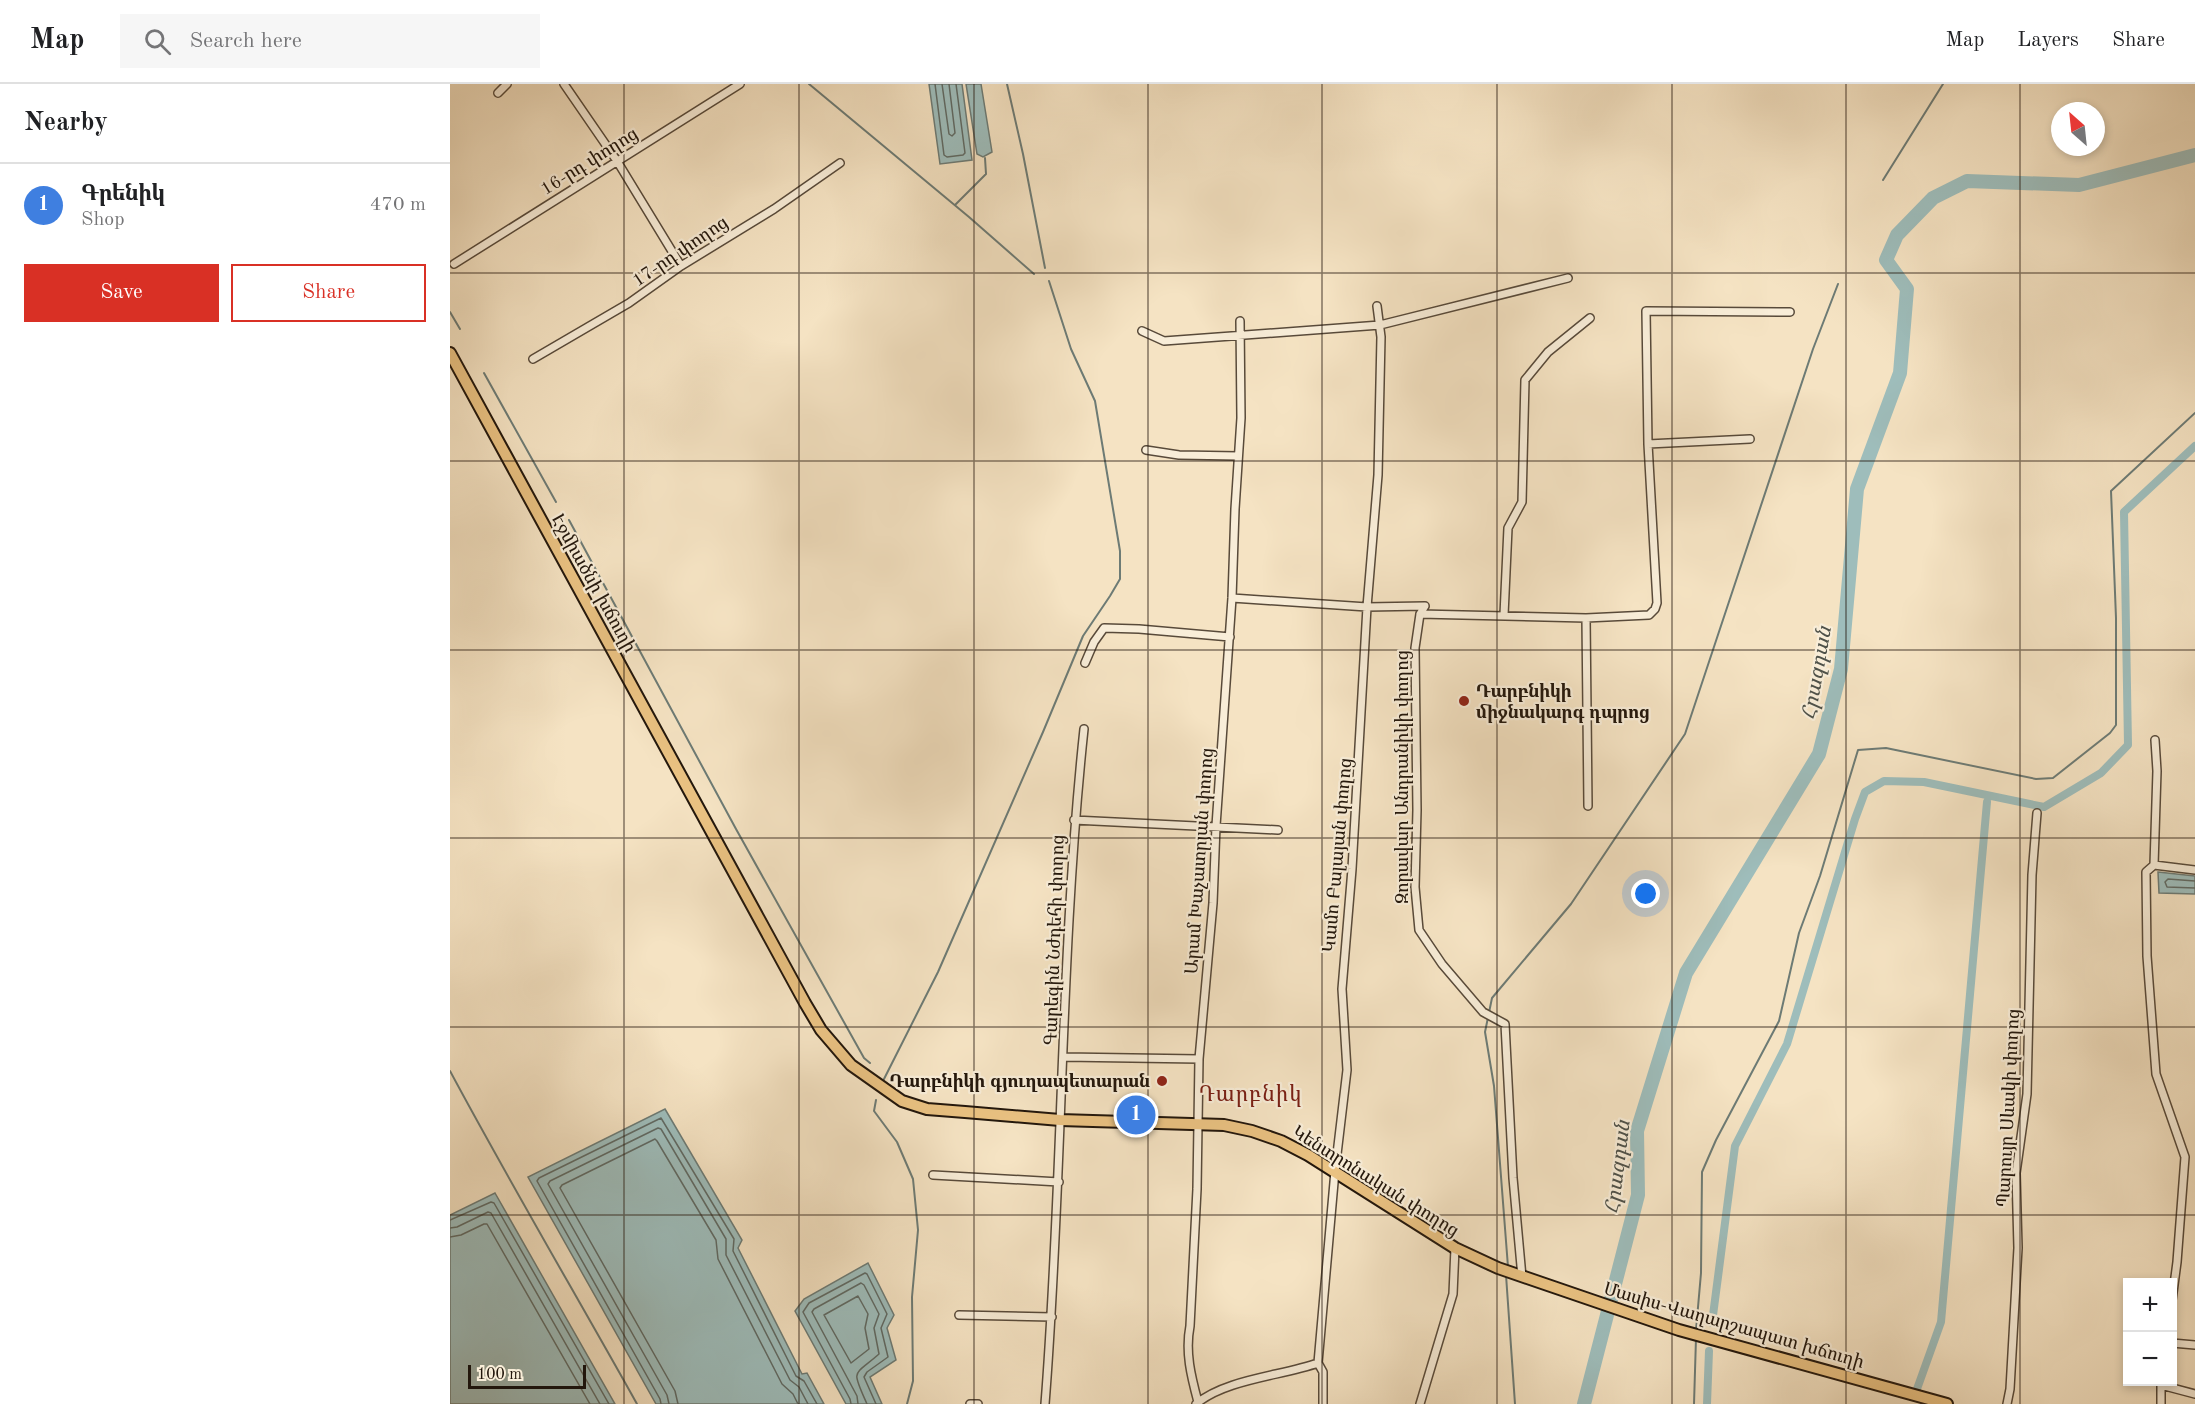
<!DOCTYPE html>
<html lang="en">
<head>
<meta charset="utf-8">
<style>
	:root { --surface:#fff; --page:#f6f6f6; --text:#202124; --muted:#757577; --line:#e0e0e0; --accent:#d93025 }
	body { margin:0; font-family:"Old Standard TT","Noto Serif Armenian",serif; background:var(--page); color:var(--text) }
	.controls { position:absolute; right:18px; bottom:18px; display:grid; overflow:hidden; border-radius:0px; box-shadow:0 3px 9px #0003 }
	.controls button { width:54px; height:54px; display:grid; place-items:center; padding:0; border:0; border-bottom:2px solid var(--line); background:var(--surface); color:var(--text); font:30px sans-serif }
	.compass { position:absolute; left:1601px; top:18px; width:54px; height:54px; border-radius:50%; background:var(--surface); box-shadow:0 3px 9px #0003; rotate:333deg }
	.scale { position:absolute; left:18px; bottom:15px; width:118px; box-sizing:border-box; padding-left:6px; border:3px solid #23170c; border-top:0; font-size:16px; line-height:21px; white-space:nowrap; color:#23170c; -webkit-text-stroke:4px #f8edd8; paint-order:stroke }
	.you { position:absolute; left:1196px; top:810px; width:21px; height:21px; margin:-15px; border:4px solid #fff; border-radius:50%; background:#1a73e8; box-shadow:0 0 0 9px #1a73e833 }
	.badge { display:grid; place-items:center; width:39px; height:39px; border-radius:50%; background:var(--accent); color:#fff; font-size:20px; font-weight:700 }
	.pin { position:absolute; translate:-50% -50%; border:3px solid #fff; box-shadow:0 2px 6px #0006 }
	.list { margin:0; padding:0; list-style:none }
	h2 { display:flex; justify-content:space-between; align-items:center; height:78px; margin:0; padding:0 24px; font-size:26px }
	h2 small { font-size:20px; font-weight:400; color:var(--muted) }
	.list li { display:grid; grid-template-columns:39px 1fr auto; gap:18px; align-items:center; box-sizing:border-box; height:84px; padding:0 24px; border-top:2px solid var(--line) }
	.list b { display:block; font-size:22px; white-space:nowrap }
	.list p { margin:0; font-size:20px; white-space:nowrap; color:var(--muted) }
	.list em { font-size:20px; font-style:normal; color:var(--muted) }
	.actions { display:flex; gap:12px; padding:18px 24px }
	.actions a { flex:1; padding:14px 0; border:2px solid var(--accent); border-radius:0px; text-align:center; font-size:21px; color:var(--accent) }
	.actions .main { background:var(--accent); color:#fff }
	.icon { flex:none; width:33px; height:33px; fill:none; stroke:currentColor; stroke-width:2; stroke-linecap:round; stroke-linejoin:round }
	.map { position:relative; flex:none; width:1745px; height:1320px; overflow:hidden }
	header { display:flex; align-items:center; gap:36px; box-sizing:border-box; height:84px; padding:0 30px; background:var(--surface); border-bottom:2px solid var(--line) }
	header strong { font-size:28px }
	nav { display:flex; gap:33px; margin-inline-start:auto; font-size:21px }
	.search { width:420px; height:54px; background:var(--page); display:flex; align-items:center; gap:15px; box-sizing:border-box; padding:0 21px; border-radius:0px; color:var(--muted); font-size:22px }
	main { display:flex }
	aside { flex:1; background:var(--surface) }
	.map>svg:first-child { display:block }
	.water { fill:#9ebdbb; stroke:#6d7b75; stroke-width:1.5 }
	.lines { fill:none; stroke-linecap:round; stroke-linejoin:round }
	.shore { stroke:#606a64; stroke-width:1.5 }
	.stream { stroke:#6d7b75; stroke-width:2 }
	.canal { stroke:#9ebdbb; stroke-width:8 }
	.river { stroke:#9ebdbb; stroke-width:14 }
	.street-casing { stroke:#584a3a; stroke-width:10 }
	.primary-casing { stroke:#23170c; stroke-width:14 }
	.street { stroke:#f8edd8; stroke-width:7 }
	.primary { stroke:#eac282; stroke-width:10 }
	.grid { fill:none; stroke:#23170c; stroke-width:1.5; stroke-opacity:0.55 }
	.poi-dot { fill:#8f2418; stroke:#f8edd8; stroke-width:2 }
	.labels { text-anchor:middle; stroke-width:4.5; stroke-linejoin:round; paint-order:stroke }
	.street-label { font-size:18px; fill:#23170c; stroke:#f8edd8 }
	.poi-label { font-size:18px; font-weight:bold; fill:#23170c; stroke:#f8edd8; text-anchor:start }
	.water-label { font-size:20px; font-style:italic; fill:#4e5149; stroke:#f8edd8 }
	.quarter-label { font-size:21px; letter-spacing:1.5px; fill:#7a1f14; stroke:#f8edd8 }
</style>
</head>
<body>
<header>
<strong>Map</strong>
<div class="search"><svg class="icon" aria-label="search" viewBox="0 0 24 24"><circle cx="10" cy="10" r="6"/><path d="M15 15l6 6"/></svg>Search here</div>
<nav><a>Map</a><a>Layers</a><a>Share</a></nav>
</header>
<main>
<aside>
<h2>Nearby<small></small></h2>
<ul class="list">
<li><span class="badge" style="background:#3f7fe0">1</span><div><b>Գրենիկ</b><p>Shop</p></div><em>470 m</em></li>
</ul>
<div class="actions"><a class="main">Save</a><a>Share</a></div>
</aside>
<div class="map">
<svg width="1745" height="1320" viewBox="0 0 1745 1320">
	<rect width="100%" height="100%" fill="#f5e3c3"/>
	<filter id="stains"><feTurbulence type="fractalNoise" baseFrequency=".00333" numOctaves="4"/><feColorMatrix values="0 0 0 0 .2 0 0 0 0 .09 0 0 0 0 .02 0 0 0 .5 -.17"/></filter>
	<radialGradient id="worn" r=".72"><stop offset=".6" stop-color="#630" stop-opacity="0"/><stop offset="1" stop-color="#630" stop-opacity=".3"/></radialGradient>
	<path class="water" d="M479 0H512L522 76 490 80Z
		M516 0H531L542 68 533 73 527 70Z
		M1708 788 1745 792V810L1709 809Z
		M215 1025 292 1156 288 1164 352 1290 357 1289 374 1320H206L78 1093Z
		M45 1109 165 1320H0V1131Z
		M418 1179 444 1231 437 1244 446 1276 420 1293 432 1320H396L345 1227 354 1215Z"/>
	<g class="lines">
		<path class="shore" d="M485 0 494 71 497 73 513 71 515 69 506 0
			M492 0 499 50 502 52 505 49 499 0
			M1745 797 1718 795 1715 798 1717 803 1745 804
			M0 1136 41 1118 44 1119 159 1320
			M0 1144 7 1143 38 1128 41 1129 150 1320
			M0 1153 11 1151 34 1140H37L140 1320
			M408 1212 418 1230 415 1244 419 1265 401 1279 374 1231Z
			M211 1320 210 1315 87 1097 89 1094 211 1034 284 1155 283 1167 346 1292 354 1297 367 1320
			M219 1320 217 1311 98 1100 100 1097 208 1044 211 1045 276 1155V1171L340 1296 349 1303 358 1320
			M228 1320 225 1307 110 1104 112 1101 205 1055 207 1057 266 1156 268 1175 332 1300 343 1310 348 1320
			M401 1320 400 1315 353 1228 359 1219 415 1189 417 1190 437 1230 431 1244 438 1273 417 1288 414 1293 426 1320
			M408 1320 407 1312 362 1228 364 1225 411 1199 414 1201 429 1230 424 1244 429 1270C403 1293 401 1284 417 1320"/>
		<path class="stream" d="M359 0 519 133 584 190
			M557 0 573 70 595 184
			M1433 96 1493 0
			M505 121 536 90 535 74
			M0 228 10 245
			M34 289 106 418
			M119 436 286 745 414 974 420 979
			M0 987C60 1099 125 1209 187 1320
			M434 995 488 888 593 648 633 552 660 512 670 495V467L645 317 621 265 599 197
			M426 1016 424 1027 447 1058 463 1095 468 1146 462 1213 463 1297 457 1320
			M1058 1183 1044 1002 1035 948 1042 914 1121 820 1235 650 1363 265 1388 200
			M1056 1191 1065 1320
			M1246 1246 1251 1189 1252 1088 1266 1056 1329 937 1349 849 1370 792 1408 666 1436 664 1586 695 1603 694 1660 649 1666 641V534L1661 407 1745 329
			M1244 1320 1246 1254"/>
		<path class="canal" d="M1262 1239 1285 1062 1337 960 1405 735 1415 708 1434 697 1474 698 1594 723 1651 689 1678 661 1674 428 1745 362
			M1467 1305 1491 1238 1537 718
			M1257 1320 1259 1267"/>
		<path class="river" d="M1134 1320 1188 1111 1187 1047 1236 889 1369 670 1391 585 1407 405 1450 289 1457 205 1436 176 1447 151 1483 114 1517 97 1629 101 1745 71"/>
		<g class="street-casing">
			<path id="street" d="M114 0 167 77 231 182
				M48 9 57 0
				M4 180 290 0
				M692 247 714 257 930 241 1118 194
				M83 275 179 219 231 182 324 125 390 79
				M1198 360 1300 355
				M696 366 729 371 788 372
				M782 514 917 523 975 522 970 530
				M1054 531 1058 444 1072 418 1075 296 1098 268 1140 234
				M1136 534 1138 722
				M635 579 644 558 654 544 689 545 780 553
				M624 736 828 746
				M1704 781 1696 788 1697 872 1706 990 1735 1073 1727 1178 1722 1216
				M1704 781 1707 687 1705 656
				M1704 781 1745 786
				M614 973 749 975
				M483 1091 609 1098
				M1072 1193 1063 1094 1055 940 1033 928 992 880 969 846 965 803 967 726 965 564 970 530 1136 534 1199 531 1205 525 1207 519 1198 360 1196 227 1340 228
				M509 1231 602 1233
				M1722 1259 1745 1261
				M1711 1301 1745 1310
				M748 1318C741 1292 735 1268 740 1242L747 1105 749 975 763 819 766 742 782 514 785 425 791 334 790 237
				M520 1320H528
				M595 1320C613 1095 610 869 634 645
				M746 1320C776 1295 831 1292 868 1279
				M873 1320V1288L868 1279 885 1087 897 986 892 905 902 785 917 523 928 391 931 253 927 222
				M970 1320 1003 1210 1005 1164
				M1557 1320 1560 1305 1568 1164 1566 1089 1577 1010 1582 791 1587 729
				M1711 1320V1298"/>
		</g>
		<g class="primary-casing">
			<path id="primary" d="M0 269 355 919 371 946 401 981 452 1017 477 1025 515 1028 610 1036 774 1041 802 1047 831 1057 858 1071 1005 1164 1048 1184 1229 1246 1497 1320"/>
		</g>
		<use href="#street" class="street"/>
		<use href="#primary" class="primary"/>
	</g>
	<path class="grid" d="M174 0V1320M349 0V1320M524 0V1320M698 0V1320M872 0V1320M1047 0V1320M1222 0V1320M1396 0V1320M1570 0V1320M0 189H1745M0 377H1745M0 566H1745M0 754H1745M0 943H1745M0 1131H1745"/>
	<g class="poi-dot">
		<circle cx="1014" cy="617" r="6"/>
		<circle cx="712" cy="997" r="6"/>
	</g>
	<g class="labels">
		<g class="street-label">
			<text transform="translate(139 77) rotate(-32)" y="6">16-րդ փողոց</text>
			<text transform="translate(230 167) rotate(-34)" y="6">17-րդ փողոց</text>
			<text transform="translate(144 499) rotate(61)" y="6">Էջմիածնի խճուղի</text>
			<text transform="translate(952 693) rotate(-90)" y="6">Զորավար Անդրանիկի փողոց</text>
			<text transform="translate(887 771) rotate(-85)" y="6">Կամո Բալայան փողոց</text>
			<text transform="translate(749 777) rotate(-86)" y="6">Արամ Խաչատրյան փողոց</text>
			<text transform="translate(604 856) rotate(-88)" y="6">Գարեգին Նժդեհի փողոց</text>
			<text transform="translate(1558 1024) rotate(-87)" y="6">Պարույր Սևակի փողոց</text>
			<text transform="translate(926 1097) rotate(32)" y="6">Կենտրոնական փողոց</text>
			<text transform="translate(1284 1241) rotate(16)" y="6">Մասիս-Վաղարշապատ խճուղի</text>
		</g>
		<g class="poi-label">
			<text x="1026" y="613">Դարբնիկի<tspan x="1026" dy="21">միջնակարգ դպրոց</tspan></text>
			<text x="700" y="1003" text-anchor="end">Դարբնիկի գյուղապետարան</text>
		</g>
		<g class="water-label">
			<text transform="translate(1366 589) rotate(-80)" y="7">Հրազդան</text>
			<text transform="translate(1167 1083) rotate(-83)" y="7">Հրազդան</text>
		</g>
		<g class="quarter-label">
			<text x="801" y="1017">Դարբնիկ</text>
		</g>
	</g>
	<rect width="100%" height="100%" filter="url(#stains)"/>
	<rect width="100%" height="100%" fill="url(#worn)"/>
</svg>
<div class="controls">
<button>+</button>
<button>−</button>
</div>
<svg class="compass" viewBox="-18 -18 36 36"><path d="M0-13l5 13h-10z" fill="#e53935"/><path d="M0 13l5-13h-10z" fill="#757577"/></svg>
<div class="scale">100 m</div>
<div class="you"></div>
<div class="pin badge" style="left:686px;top:1031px;background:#3f7fe0">1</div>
</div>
</main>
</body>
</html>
